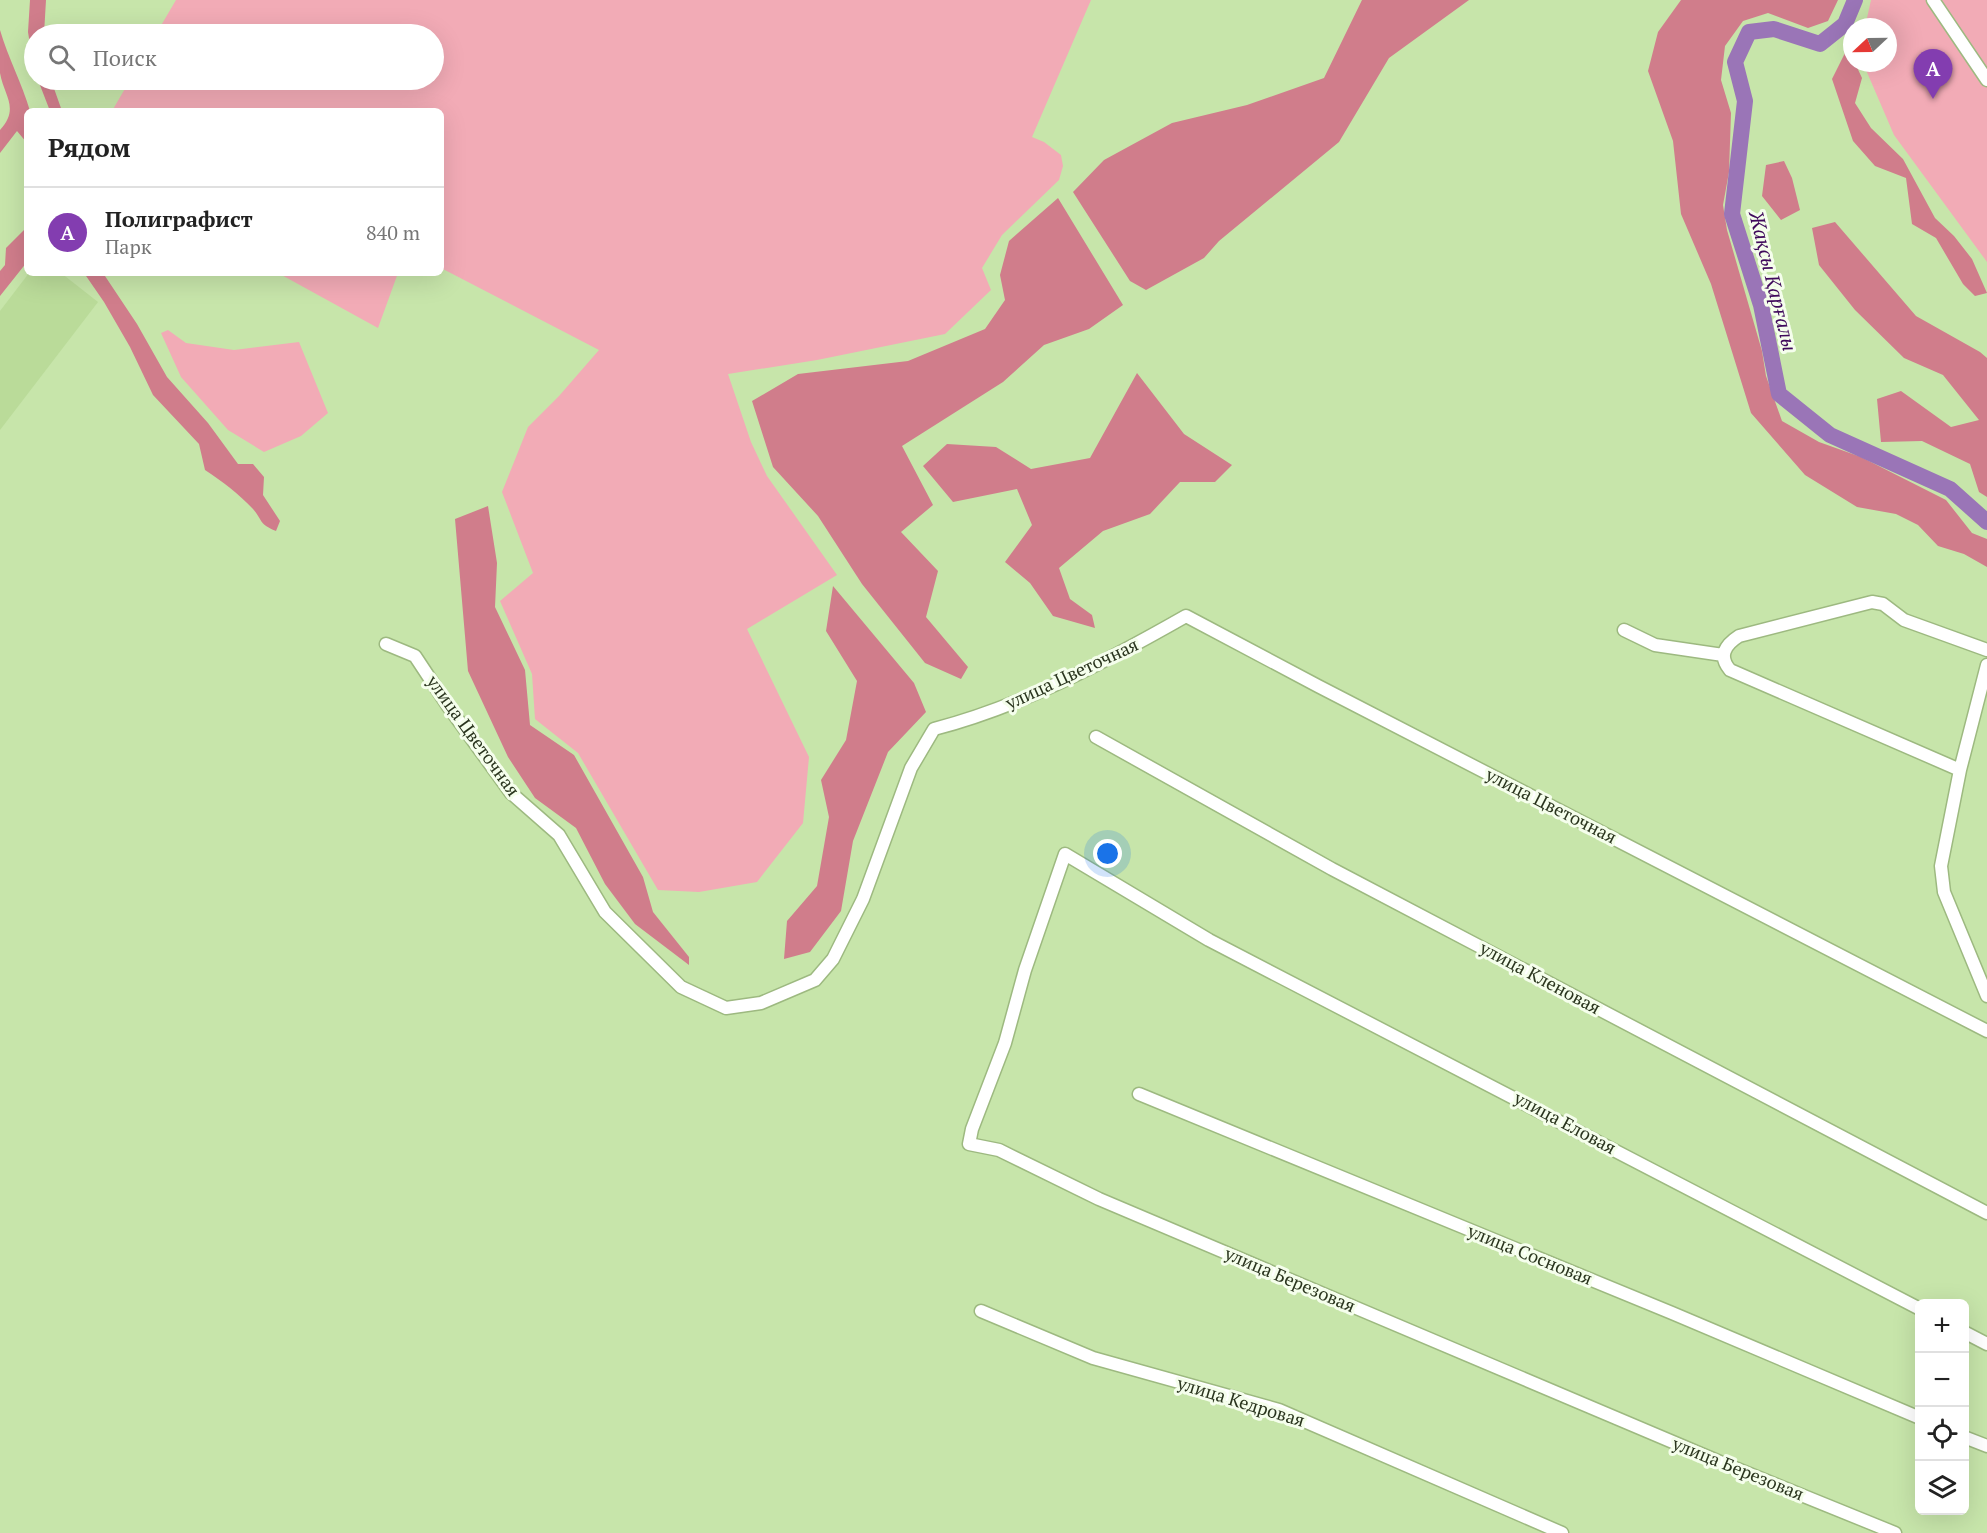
<!DOCTYPE html>
<html lang="ru">
<head>
<meta charset="utf-8">
<style>
	:root { --surface:#fff; --page:#f6f6f6; --text:#222; --muted:#767676; --line:#e0e0e0; --accent:#833db0 }
	body { margin:0; font-family:"PT Serif",serif; background:var(--page); color:var(--text) }
	.controls { position:absolute; right:18px; bottom:18px; display:grid; overflow:hidden; border-radius:9px; box-shadow:0 6px 24px #0002 }
	.controls button { width:54px; height:54px; display:grid; place-items:center; padding:0; border:0; border-bottom:2px solid var(--line); background:var(--surface); color:var(--text); font:30px sans-serif }
	.compass { position:absolute; left:1843px; top:18px; width:54px; height:54px; border-radius:50%; background:var(--surface); box-shadow:0 6px 24px #0002; rotate:248deg }
	.you { position:absolute; left:1108px; top:854px; width:21px; height:21px; margin:-15px; border:4px solid #fff; border-radius:50%; background:#1a73e8; box-shadow:0 0 0 9px #1a73e833 }
	.badge { display:grid; place-items:center; width:39px; height:39px; border-radius:50%; background:var(--accent); color:#fff; font-size:20px; font-weight:700 }
	.pin { position:absolute; translate:-50% -50px; filter:drop-shadow(0 2px 3px #0008) }
	.pin::after { content:''; position:absolute; top:32px; width:21px; height:18px; background:inherit; clip-path:polygon(0 0,100% 0,50% 100%) }
	.list { margin:0; padding:0; list-style:none }
	h2 { display:flex; justify-content:space-between; align-items:center; height:78px; margin:0; padding:0 24px; font-size:26px }
	h2 small { font-size:20px; font-weight:400; color:var(--muted) }
	.list li { display:grid; grid-template-columns:39px 1fr auto; gap:18px; align-items:center; box-sizing:border-box; height:90px; padding:0 24px; border-top:2px solid var(--line) }
	.list b { display:block; font-size:22px; white-space:nowrap }
	.list p { margin:0; font-size:20px; white-space:nowrap; color:var(--muted) }
	.list em { font-size:20px; font-style:normal; color:var(--muted) }
	.icon { flex:none; width:33px; height:33px; fill:none; stroke:currentColor; stroke-width:2; stroke-linecap:round; stroke-linejoin:round }
	.map { position:relative; flex:none; width:1987px; height:1533px; overflow:hidden }
	.search { position:absolute; background:var(--surface); box-shadow:0 6px 24px #0002; left:24px; top:24px; width:420px; height:66px; display:flex; align-items:center; gap:15px; box-sizing:border-box; padding:0 21px; border-radius:33px; color:var(--muted); font-size:22px }
	.panel { position:absolute; background:var(--surface); box-shadow:0 6px 24px #0002; left:24px; top:108px; width:420px; height:168px; border-radius:9px }
	.map>svg:first-child { display:block }
	.built { fill:#badb99 }
	.green { fill:#f2abb6 }
	.forest { fill:#d07d8b }
	.lines { fill:none; stroke-linecap:round; stroke-linejoin:round }
	.river { stroke:#9a75b7; stroke-width:16 }
	.minor-casing { stroke:#9db980; stroke-width:15 }
	.minor { stroke:#fff; stroke-width:12 }
	.labels { text-anchor:middle; stroke-width:6; stroke-linejoin:round; paint-order:stroke }
	.street-label { font-size:18px; fill:#2a351e; stroke:#f5feec }
	.water-label { font-size:20px; font-style:italic; fill:#3f095b; stroke:#f5feec }
</style>
</head>
<body>
<div class="map">
<svg width="1987" height="1533" viewBox="0 0 1987 1533">
	<rect width="100%" height="100%" fill="#c7e5aa"/>
	<path class="built" d="M29 273H61L98 302 0 430V311Z"/>
	<path class="green" d="M176 0H1091L1032 137 1044 142 1061 155 1063 166 1059 180 1002 235 982 268 991 290 945 334 817 360 728 374 751 442 767 476 837 575 747 629 809 757 803 823 757 882 699 892 658 890 578 753 535 719 532 674 500 601 533 573 502 492 528 427 559 396 599 350 441 268V111H112L130 80H434V34H156Z
		M1871 0H1987V262L1894 135 1863 63H1888V27H1865Z
		M278 273H398L378 328Z
		M168 330 186 343 234 350 299 342 328 413 301 436 264 452 228 430 181 377 161 333Z"/>
	<path class="forest" d="M30 0H46L44 34H34V69L28 32Z
		M1362 0H1469L1389 58 1339 142 1219 241 1204 258 1146 290 1130 281 1073 192 1104 160 1172 123 1247 105 1324 78Z
		M1681 0H1838L1828 21 1808 28 1768 13 1743 21 1725 46 1721 80 1731 113 1729 172 1723 205 1727 230 1762 351 1766 376 1782 421 1819 442 1861 457 1946 500 1972 533 1987 539V567L1964 554 1938 546 1918 525 1896 514 1857 507 1805 475 1751 413 1711 284 1681 214 1673 141 1648 71 1658 32Z
		M0 30C8 58 22 83 30 111H27V143L17 131 0 153V130C20 108 4 96 0 73 0 59 0 44 0 30Z
		M1848 47 1852 56V63H1855L1862 78 1855 103 1871 128 1903 159 1935 218 1954 236 1972 259 1987 293 1975 296 1963 284 1936 238 1912 224 1906 178 1875 166 1853 141 1832 79Z
		M38 80H51L62 111H50Z
		M1784 161 1792 178 1800 210 1781 220 1762 196 1766 165Z
		M1058 198 1123 305 1089 329 1044 345 1003 382 902 446 933 505 901 532 938 571 926 617 968 667 961 679 925 663 862 584 818 516 773 467 752 401 798 374 908 361 985 329 1005 300 1000 275 1009 241Z
		M1835 222 1916 316 1980 352 1987 358V497L1979 492 1970 464 1922 441 1881 442 1877 399 1901 391 1951 427 1979 420 1943 375 1904 358 1855 310 1819 265 1812 228Z
		M27 227V262L0 296V271L5 265 6 248Z
		M84 273H103L137 324 167 377 208 423 238 464H253L264 477 263 495 280 521 276 531C258 523 264 522 253 509 239 494 222 481 205 470L199 444 153 395 130 347 104 302Z
		M1137 373 1184 434 1232 465 1215 482H1180L1150 514 1103 531 1059 568 1070 599 1092 615 1095 628 1053 616 1030 583 1005 562 1032 525 1017 489 953 502 923 466 947 444 996 447 1031 469 1090 458Z
		M488 506 497 563 495 607 525 670 530 725 574 755 643 877 653 912 689 957V965L635 924 605 884 576 828 535 798 508 757 468 671 455 519Z
		M833 586 914 683 926 712 888 752 853 841 841 911 810 952 784 959 787 921 817 886 829 817 821 780 846 740 857 681 826 631Z"/>
	<g class="lines">
		<path class="river" d="M1855 0 1845 24 1820 44 1774 29 1749 32 1735 62 1745 101 1732 214 1761 305 1779 394 1830 435 1950 489 1987 522"/>
		<g class="minor-casing">
			<path id="minor" d="M1933 0 1987 80
				M1624 630 1655 645 1723 655
				M386 644 415 656 448 706 511 793 559 835 605 912 681 987 726 1008 761 1003 815 980 833 959 863 899 911 768 934 729C1023 706 1107 661 1186 616L1318 686 1987 1031
				M1987 665 1960 770 1941 866 1944 892 1987 996
				M1096 737 1332 869 1987 1213
				M1960 770 1730 670C1718 656 1725 645 1739 636L1872 602 1883 604 1904 620 1987 650
				M1139 1094 1672 1313 1920 1418
				M981 1311 1093 1358 1279 1410 1562 1533
				M1964 1332 1987 1344
				M1964 1437 1987 1446
				M1895 1533 1720 1462 1099 1199 999 1150 969 1144 972 1129 1005 1043 1025 970 1065 854 1209 940 1920 1309"/>
		</g>
		<use href="#minor" class="minor"/>
	</g>
	<g class="labels">
		<g class="street-label">
			<text transform="translate(1072 674) rotate(-25)" y="6">улица Цветочная</text>
			<text transform="translate(473 736) rotate(54)" y="6">улица Цветочная</text>
			<text transform="translate(1551 806) rotate(27)" y="6">улица Цветочная</text>
			<text transform="translate(1540 978) rotate(28)" y="6">улица Кленовая</text>
			<text transform="translate(1565 1123) rotate(28)" y="6">улица Еловая</text>
			<text transform="translate(1530 1255) rotate(22)" y="6">улица Сосновая</text>
			<text transform="translate(1290 1280) rotate(23)" y="6">улица Березовая</text>
			<text transform="translate(1241 1402) rotate(17)" y="6">улица Кедровая</text>
			<text transform="translate(1738 1469) rotate(22)" y="6">улица Березовая</text>
		</g>
		<g class="water-label">
			<text transform="translate(1773 281) rotate(76)" y="7">Жақсы Қарғалы</text>
		</g>
	</g>
</svg>
<div class="controls">
<button>+</button>
<button>−</button>
<button><svg class="icon" aria-label="locate" viewBox="0 0 24 24"><circle cx="12" cy="12" r="6"/><path d="M12 2v4M12 18v4M2 12h4M18 12h4"/></svg></button>
<button><svg class="icon" aria-label="layers" viewBox="0 0 24 24"><path d="M12 4l9 5-9 5-9-5zM3 14l9 5 9-5"/></svg></button>
</div>
<svg class="compass" viewBox="-18 -18 36 36"><path d="M0-13l5 13h-10z" fill="#e53935"/><path d="M0 13l5-13h-10z" fill="#767676"/></svg>
<div class="you"></div>
<div class="pin badge" style="left:1933px;top:99px">A</div>
<div class="search"><svg class="icon" aria-label="search" viewBox="0 0 24 24"><circle cx="10" cy="10" r="6"/><path d="M15 15l6 6"/></svg>Поиск</div>
<section class="panel">
<h2>Рядом<small></small></h2>
<ul class="list">
<li><span class="badge">A</span><div><b>Полиграфист</b><p>Парк</p></div><em>840 m</em></li>
</ul>
</section>
</div>
</body>
</html>
